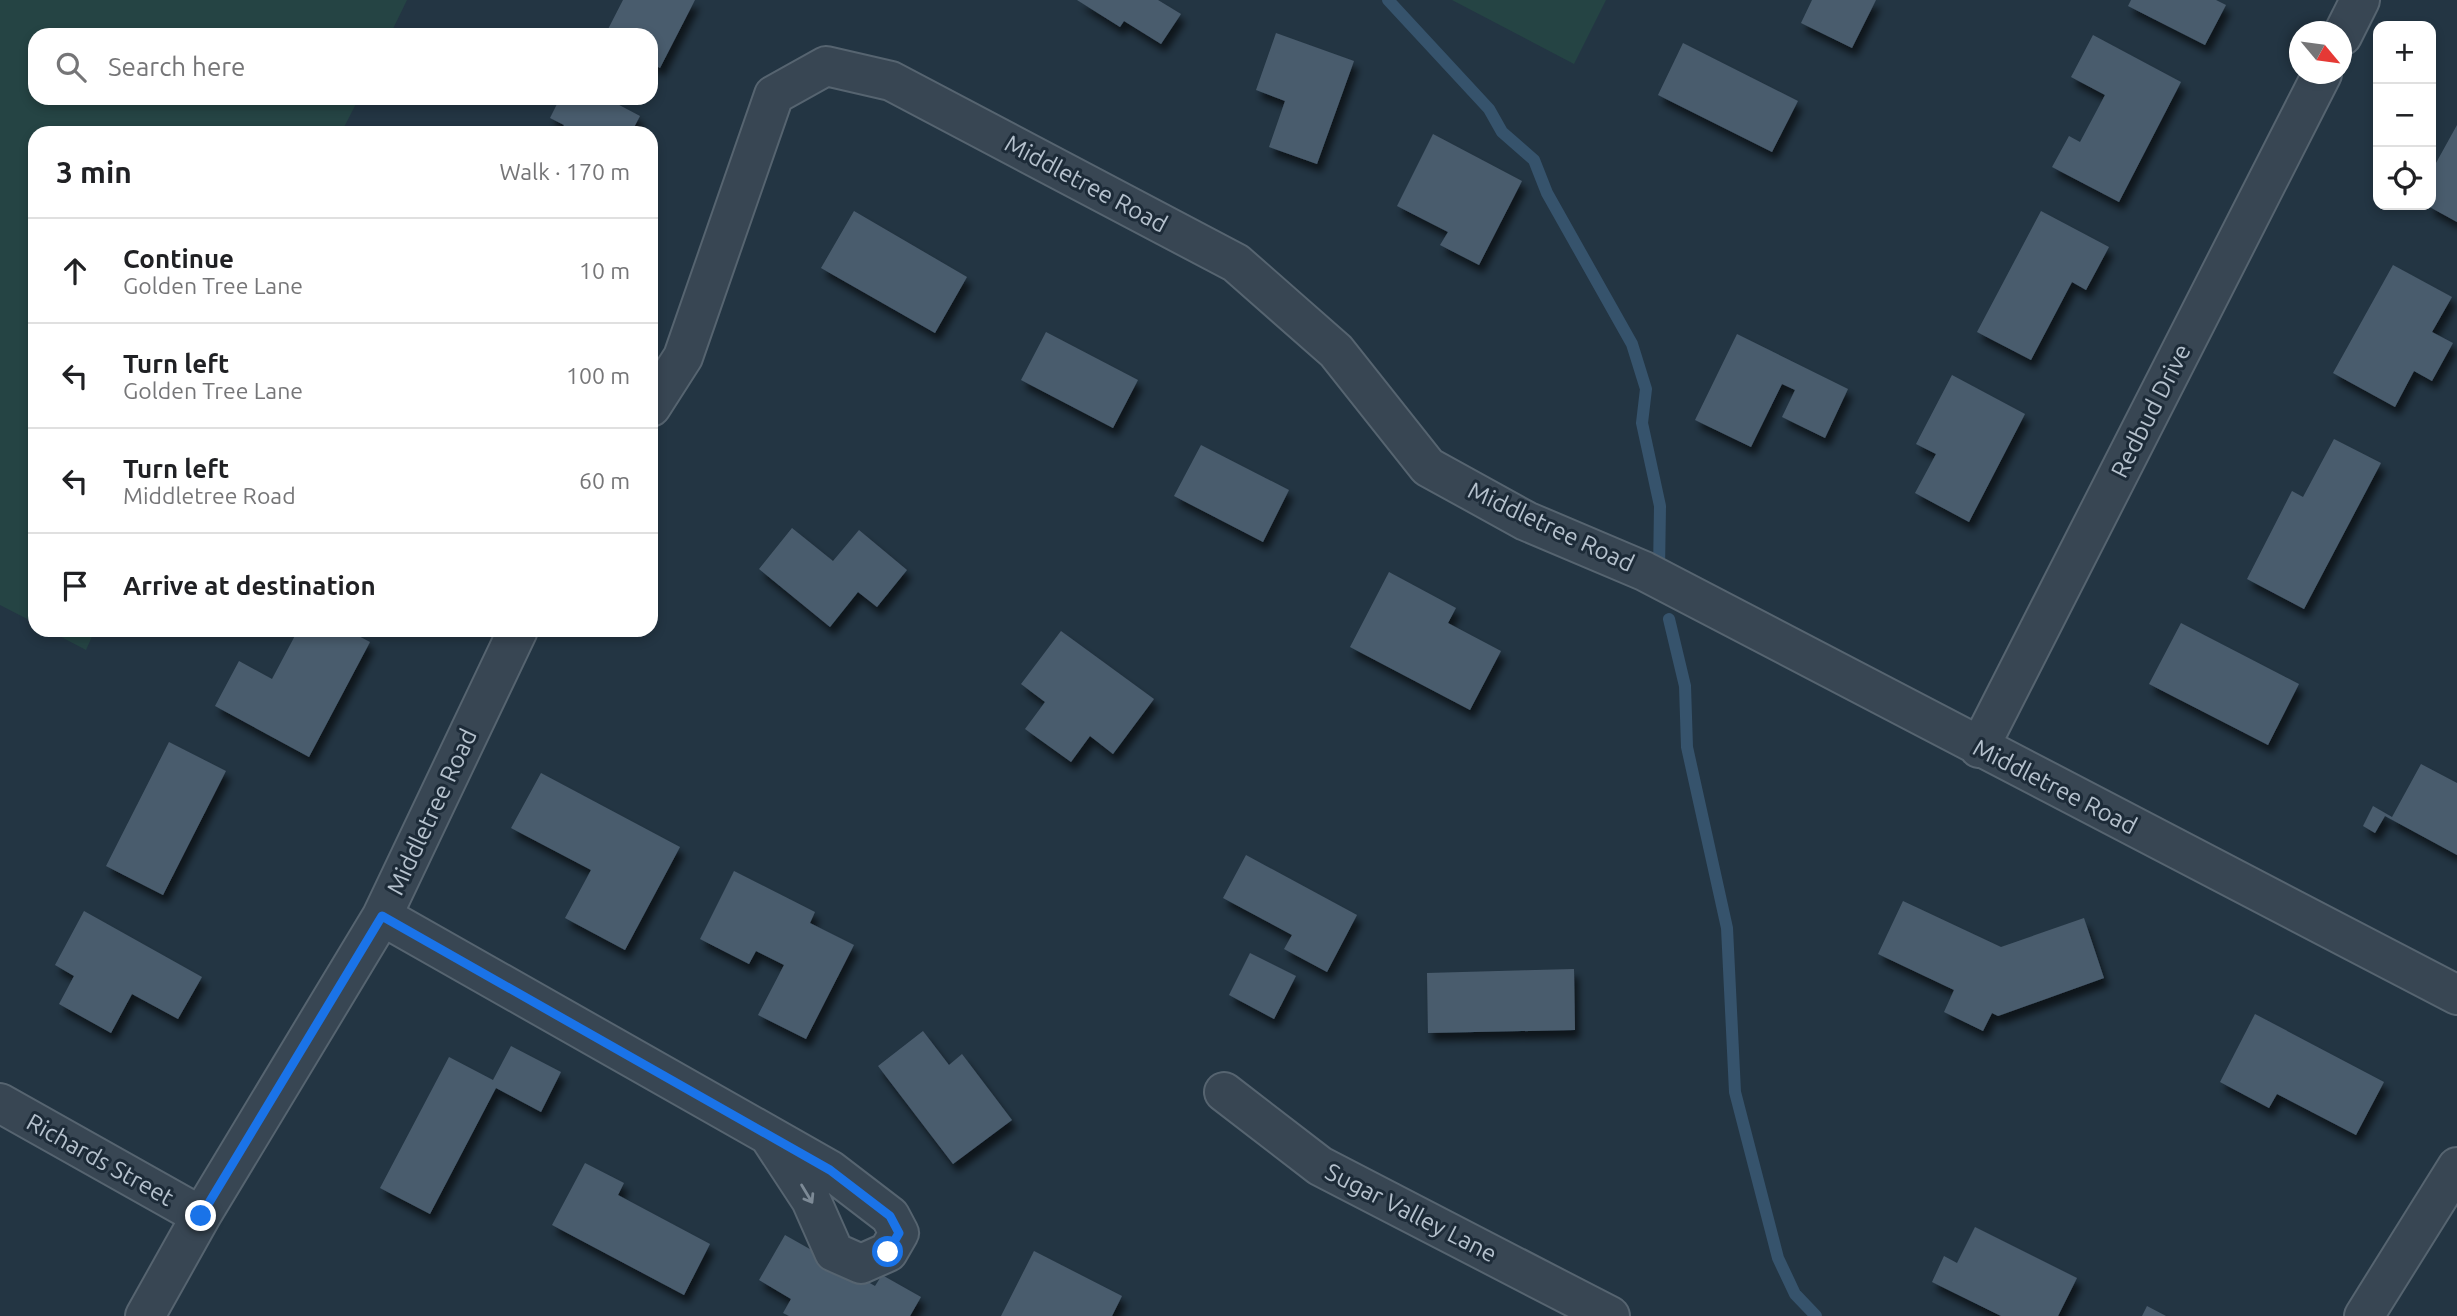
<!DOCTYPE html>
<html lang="en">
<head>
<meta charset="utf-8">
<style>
	:root { --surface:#fff; --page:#f2f2f2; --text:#202124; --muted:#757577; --line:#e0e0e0 }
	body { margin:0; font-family:Ubuntu,sans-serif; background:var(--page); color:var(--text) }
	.controls { position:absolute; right:21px; top:21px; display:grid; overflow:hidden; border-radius:14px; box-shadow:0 4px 10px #0003 }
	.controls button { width:63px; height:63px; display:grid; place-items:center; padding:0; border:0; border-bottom:2px solid var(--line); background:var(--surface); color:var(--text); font:35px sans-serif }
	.compass { position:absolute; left:2289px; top:21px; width:63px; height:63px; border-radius:50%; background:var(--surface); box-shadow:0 4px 10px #0003; rotate:119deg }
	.stop { position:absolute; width:21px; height:21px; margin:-16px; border:5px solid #1a73e8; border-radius:50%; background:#fff }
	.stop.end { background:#1a73e8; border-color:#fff; box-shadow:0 2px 7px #0008 }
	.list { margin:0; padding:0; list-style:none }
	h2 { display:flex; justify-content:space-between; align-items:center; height:91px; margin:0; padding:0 28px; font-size:30px }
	h2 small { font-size:23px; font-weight:400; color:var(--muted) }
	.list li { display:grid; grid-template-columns:46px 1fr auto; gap:21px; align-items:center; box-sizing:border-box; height:105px; padding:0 28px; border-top:2px solid var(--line) }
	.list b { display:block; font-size:26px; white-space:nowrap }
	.list p { margin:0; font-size:23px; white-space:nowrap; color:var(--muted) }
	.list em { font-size:23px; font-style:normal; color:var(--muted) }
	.icon { flex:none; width:38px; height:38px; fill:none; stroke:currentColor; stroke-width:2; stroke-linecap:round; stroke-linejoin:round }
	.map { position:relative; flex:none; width:2457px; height:1316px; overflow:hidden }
	.search { position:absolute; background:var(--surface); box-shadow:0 4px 10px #0003; left:28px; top:28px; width:630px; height:77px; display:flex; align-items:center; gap:18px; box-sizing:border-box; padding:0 24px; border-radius:21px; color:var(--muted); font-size:26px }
	.panel { position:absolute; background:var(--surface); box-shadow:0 4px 10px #0003; left:28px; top:126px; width:630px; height:511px; border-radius:21px }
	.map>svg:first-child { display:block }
	.green { fill:#254444 }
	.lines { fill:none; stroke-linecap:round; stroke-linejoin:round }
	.stream { stroke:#36536c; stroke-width:12 }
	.building { fill:#4a5c6d; filter:url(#shadow) }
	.minor-casing { stroke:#566470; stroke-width:42 }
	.minor { stroke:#384653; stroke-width:38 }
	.oneway { stroke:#7d8a96 }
	.route { stroke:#1a73e8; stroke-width:9 }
	.labels { text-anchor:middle; stroke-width:6; stroke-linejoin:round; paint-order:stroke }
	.street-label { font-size:24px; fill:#b5c1cd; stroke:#1d2b38 }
</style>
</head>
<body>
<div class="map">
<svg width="2457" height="1316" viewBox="0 0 2457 1316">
	<defs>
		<filter id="shadow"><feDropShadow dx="4.5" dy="8" stdDeviation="3.5" flood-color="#0009"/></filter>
	</defs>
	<rect width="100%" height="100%" fill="#233543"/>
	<path class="green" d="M0 0H407L390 35H35V98H359L341 133H35V623L0 605Z
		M1452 0H1606L1574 64Z
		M48 630H95L86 650Z"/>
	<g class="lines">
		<path class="stream" d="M1388 0 1489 109 1502 132 1534 160 1547 193 1632 344 1646 389 1642 423 1660 506 1659 571
			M1669 619 1685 686 1687 747 1727 928 1735 1092 1778 1258 1795 1294 1816 1316"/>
	</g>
	<path class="building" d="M623 0H695L660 68 651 63V35H605Z
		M1077 0H1158L1181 14 1161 44 1124 21 1120 27Z
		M1812 0H1876L1852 48 1801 23Z
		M2131 0H2216L2226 5 2205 45 2128 6Z
		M1276 33 1354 61 1317 164 1269 147 1285 101 1256 90Z
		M2093 35 2181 82 2119 202 2052 167 2069 136 2080 142 2105 95 2071 77Z
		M1683 43 1798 101 1772 152 1658 95Z
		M560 98H606L640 116 631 133H560L564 125 550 118Z
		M2457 125V222L2426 205H2431V172Z
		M1433 134 1522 181 1479 265 1440 245 1448 232 1397 206Z
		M854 211 967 277 935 333 821 268Z
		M2041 211 2109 247 2086 290 2072 282 2031 360 1977 332Z
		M2393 265 2452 297 2432 332 2453 343 2432 381 2414 371 2395 407 2333 373Z
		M1046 332 1138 380 1113 428 1021 380Z
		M1737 334 1848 389 1825 438 1782 417 1795 390 1782 384 1751 447 1695 420Z
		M1952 375 2025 414 1969 522 1915 493 1936 454 1916 444Z
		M2334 439 2381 463 2304 609 2247 579 2292 491 2303 497Z
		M1201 445 1289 490 1263 542 1174 496Z
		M792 528 833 561 859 530 907 570 877 607 858 592 830 627 759 569Z
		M1389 572 1456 608 1448 623 1501 651 1470 710 1350 647Z
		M2181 623 2299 684 2268 745 2149 684Z
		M298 630H347L370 642 309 757 215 706 239 661 272 679Z
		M1061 631 1154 699 1113 754 1090 736 1071 762 1025 729 1045 702 1021 684Z
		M169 742 226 771 163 895 106 866Z
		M2421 764 2457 783V855L2385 816 2375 833 2363 826 2373 806 2392 817Z
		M541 773 680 847 625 950 565 918 591 870 511 828Z
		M1246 855 1357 915 1327 972 1284 949 1292 935 1223 898Z
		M734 871 815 912 810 923 854 945 806 1039 758 1015 784 965 756 951 749 964 700 939Z
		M1903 901 2001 947 2084 918 2104 978 1998 1016 1992 1013 1983 1031 1944 1012 1954 990 1878 954Z
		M84 911 202 977 178 1019 132 994 111 1033 59 1004 74 976 55 965Z
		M1250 953 1296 976 1274 1019 1229 995Z
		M1574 969 1575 1030 1428 1033 1427 973Z
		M2255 1014 2384 1082 2356 1135 2277 1094 2269 1108 2220 1082Z
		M923 1031 949 1065 962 1054 1012 1120 953 1164 878 1066Z
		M511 1046 561 1072 541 1112 496 1088 430 1214 380 1188 449 1057 493 1080Z
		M585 1163 624 1183 618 1195 710 1244 684 1295 552 1225Z
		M1975 1227 2077 1278 2058 1316H2001L1932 1282 1944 1256 1957 1263Z
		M785 1235 875 1286 882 1275 921 1297 910 1316H789L783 1313 791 1299 759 1280Z
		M1034 1251 1122 1296 1112 1316H1001Z
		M2147 1306 2166 1316H2142Z"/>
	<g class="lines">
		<g class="minor-casing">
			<path id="minor" d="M2342 36 2360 0
				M651 407 683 357 774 95 826 66 891 81 1236 263 1336 351 1428 467 1526 521 1644 571 2457 995
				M1979 748 2322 74
				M382 916 830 1170 890 1216 899 1233 888 1252 861 1264 834 1252 811 1200 769 1136
				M1224 1092 1320 1166 1610 1316
				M0 1103 201 1216
				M145 1316 201 1216 382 916 518 630
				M2364 1316 2457 1167"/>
		</g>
		<use href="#minor" class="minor"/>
	</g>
	<defs><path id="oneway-shaft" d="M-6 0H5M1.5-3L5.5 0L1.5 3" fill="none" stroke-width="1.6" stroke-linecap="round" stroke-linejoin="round" transform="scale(1.75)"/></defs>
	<use class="oneway" href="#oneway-shaft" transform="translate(807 1194) rotate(59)"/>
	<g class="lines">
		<path class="route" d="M201 1216 382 916 830 1170 890 1216 899 1233 888 1252"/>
	</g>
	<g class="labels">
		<g class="street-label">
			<text transform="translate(1086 184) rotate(28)" y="8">Middletree Road</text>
			<text transform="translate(2151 411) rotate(-63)" y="8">Redbud Drive</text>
			<text transform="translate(1551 527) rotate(25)" y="8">Middletree Road</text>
			<text transform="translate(2055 787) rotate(27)" y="8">Middletree Road</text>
			<text transform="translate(432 812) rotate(-65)" y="8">Middletree Road</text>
			<text transform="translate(100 1160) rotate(29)" y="8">Richards Street</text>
			<text transform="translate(1411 1213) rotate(27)" y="8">Sugar Valley Lane</text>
		</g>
	</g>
</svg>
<div class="controls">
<button>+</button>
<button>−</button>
<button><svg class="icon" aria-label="locate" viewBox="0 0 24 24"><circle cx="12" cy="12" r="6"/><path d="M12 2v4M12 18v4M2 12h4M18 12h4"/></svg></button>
</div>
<svg class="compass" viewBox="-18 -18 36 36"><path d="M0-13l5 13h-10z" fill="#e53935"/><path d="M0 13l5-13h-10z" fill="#757577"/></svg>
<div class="stop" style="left:888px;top:1252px"></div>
<div class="stop end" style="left:201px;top:1216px"></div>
<div class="search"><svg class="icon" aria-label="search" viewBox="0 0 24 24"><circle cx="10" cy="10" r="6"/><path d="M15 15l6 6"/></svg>Search here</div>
<section class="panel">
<h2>3 min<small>Walk · 170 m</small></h2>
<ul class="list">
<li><svg class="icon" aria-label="ahead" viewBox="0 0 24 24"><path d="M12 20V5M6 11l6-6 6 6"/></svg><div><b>Continue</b><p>Golden Tree Lane</p></div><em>10 m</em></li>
<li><svg class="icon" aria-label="left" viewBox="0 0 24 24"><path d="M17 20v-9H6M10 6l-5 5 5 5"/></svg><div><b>Turn left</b><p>Golden Tree Lane</p></div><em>100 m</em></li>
<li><svg class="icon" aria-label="left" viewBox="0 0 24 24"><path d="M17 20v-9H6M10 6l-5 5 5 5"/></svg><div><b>Turn left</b><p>Middletree Road</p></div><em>60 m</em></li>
<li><svg class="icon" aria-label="arrive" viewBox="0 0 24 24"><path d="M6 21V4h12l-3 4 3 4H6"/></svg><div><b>Arrive at destination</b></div></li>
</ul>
</section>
</div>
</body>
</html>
